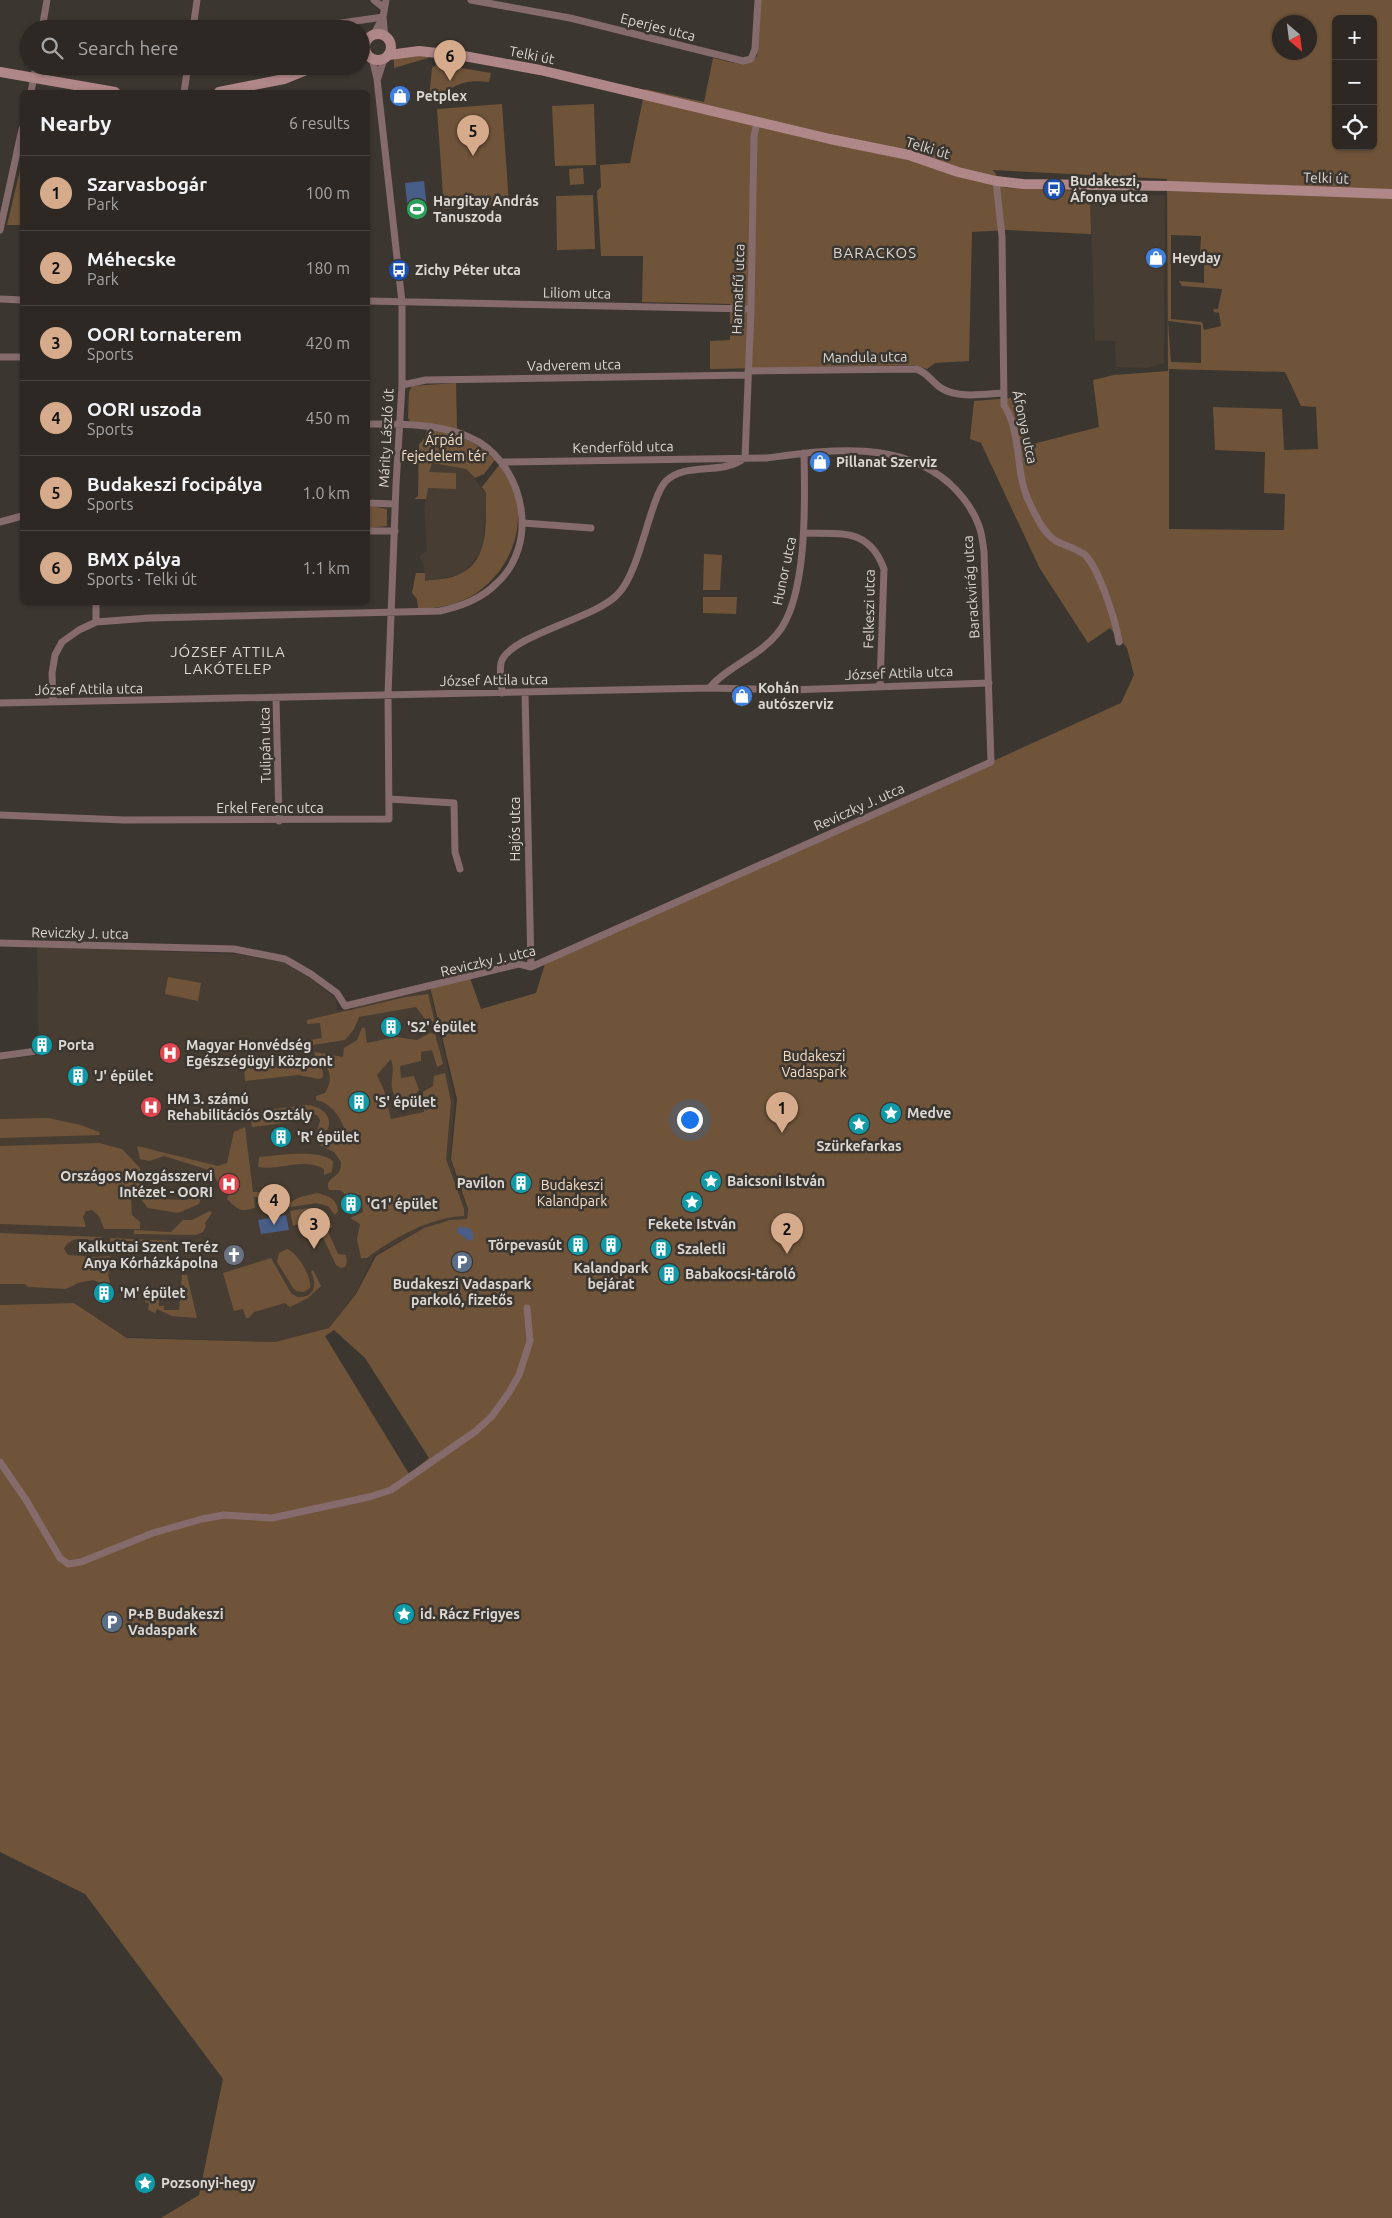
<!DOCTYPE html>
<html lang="en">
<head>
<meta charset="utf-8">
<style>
	:root { --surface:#2d2824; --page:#393431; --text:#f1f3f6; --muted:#a7a6a6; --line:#484441; --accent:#d6ab8b }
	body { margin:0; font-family:Ubuntu,sans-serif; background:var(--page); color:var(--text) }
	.controls { position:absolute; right:15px; top:15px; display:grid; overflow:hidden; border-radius:8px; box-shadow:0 1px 4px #0004 }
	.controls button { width:45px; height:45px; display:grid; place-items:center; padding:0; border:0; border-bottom:1px solid var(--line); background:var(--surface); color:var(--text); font:25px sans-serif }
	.compass { position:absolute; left:1272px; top:15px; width:45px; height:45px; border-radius:50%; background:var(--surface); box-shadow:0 1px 4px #0004; rotate:152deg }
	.you { position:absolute; left:689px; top:1119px; width:18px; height:18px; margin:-12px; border:4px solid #fff; border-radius:50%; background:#1a73e8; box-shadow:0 0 0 8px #1a73e833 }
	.badge { display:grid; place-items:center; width:32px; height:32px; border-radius:50%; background:var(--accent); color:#111; font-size:16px; font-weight:700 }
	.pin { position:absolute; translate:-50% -41px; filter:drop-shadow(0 1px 2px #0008) }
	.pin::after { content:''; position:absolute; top:26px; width:18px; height:15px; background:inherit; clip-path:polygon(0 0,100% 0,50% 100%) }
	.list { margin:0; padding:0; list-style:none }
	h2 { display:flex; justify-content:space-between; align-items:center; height:65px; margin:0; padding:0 20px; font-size:21px }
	h2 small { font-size:16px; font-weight:400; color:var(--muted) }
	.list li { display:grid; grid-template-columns:32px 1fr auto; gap:15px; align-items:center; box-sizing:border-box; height:75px; padding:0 20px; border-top:1px solid var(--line) }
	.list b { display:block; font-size:19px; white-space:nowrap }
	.list p { margin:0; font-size:16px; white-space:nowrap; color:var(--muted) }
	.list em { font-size:16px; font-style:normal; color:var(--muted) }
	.icon { flex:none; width:28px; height:28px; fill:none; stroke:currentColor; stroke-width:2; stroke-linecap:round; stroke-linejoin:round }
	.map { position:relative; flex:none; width:1392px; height:2218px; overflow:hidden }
	.search { position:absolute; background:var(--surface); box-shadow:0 1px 4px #0004; left:20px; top:20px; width:350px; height:55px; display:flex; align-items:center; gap:12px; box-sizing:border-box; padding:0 18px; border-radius:28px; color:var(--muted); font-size:19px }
	.panel { position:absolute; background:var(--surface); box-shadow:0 1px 4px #0004; left:20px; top:90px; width:350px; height:515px; border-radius:8px }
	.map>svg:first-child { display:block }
	.built { fill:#483d32 }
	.green { fill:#6f543a; fill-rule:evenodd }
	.water { fill:#485e88 }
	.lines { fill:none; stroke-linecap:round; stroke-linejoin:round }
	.street { stroke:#856b6b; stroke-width:7 }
	.secondary { stroke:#b08788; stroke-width:10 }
	.labels { text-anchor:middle; stroke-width:5; stroke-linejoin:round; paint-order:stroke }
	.street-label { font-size:14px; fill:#dbd7d3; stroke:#3c3630 }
	.poi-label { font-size:14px; font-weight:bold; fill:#dbd7d3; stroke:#3c3630; text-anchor:start }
	.park-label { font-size:14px; fill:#f6dec6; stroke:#3c3630 }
	.neighbourhood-label { font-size:15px; letter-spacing:1px; fill:#dbd7d3; stroke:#3c3630 }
</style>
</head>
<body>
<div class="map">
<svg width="1392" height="2218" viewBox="0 0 1392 2218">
	<rect width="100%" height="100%" fill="#3c3630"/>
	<path class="built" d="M1165 195 1164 363 1148 368 1116 367 1115 341H1095L1090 196Z
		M432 463 466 469 486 493 483 550 467 569 460 575 425 581 424 566 419 556 427 551 424 510 428 472Z
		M37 947 236 954 283 962 303 973 336 999 337 1011 346 1009 350 1012 354 1010 351 1008 429 987 455 1099 450 1159 467 1209V1219L450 1220 424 1228 375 1255 355 1294 329 1328 275 1342 127 1337 74 1303 0 1305V1060L39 1055Z"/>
	<path class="green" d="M760 0H1392V2218H161L199 2195 223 2079 85 1894 0 1852V1305L74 1303 127 1338 275 1342 329 1328 356 1294 376 1256 424 1228 450 1220 467 1219 468 1209 451 1159 457 1099 430 987 470 978 481 1009 536 993 545 964 1121 703 1134 675 1127 648 1110 628 1088 643 1039 567 981 443 970 439 974 401 1011 398 1029 445 1099 427 1093 380 1114 375 1168 371 1167 179 993 170 1005 188 1086 191 1090 196 1091 234 1008 230 972 232 969 361 935 363 927 369 914 365 710 369V341L730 340V304L642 302 643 256H601L597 191 601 187 600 165 630 163 645 89 704 102 713 58C728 61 748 70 757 56ZM1336 19H1373V146H1336ZM1280 22H1310V52H1280ZM1171 235 1201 236 1200 256 1204 258V283L1179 281 1182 286 1222 289 1218 309H1213L1214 312 1219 313 1221 326 1204 330 1202 322 1171 319ZM1168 321 1201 325V363L1171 362ZM1169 369 1285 372 1301 406 1316 407 1318 449 1284 450 1282 409 1213 407 1215 450 1265 452 1264 493 1285 494 1284 530 1169 529ZM334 1330 365 1358 429 1458 409 1474 325 1336Z
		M429 54 428 58 394 68V57Z
		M437 64 491 73 489 82C456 78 456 90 429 98L432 68Z
		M502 104 509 204 444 209 437 109Z
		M594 104 596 165 555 166 552 106Z
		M22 162V225H7Z
		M583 168 584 184 570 185 569 169Z
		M593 195 595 249 557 250 556 196Z
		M456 383 457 430 410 421 408 418 409 392 412 386Z
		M427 429C455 433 475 440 495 460L484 474 475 478 466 469 432 463 429 472 456 473V489L428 488 426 499H414L418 496 419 444 425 438Z
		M500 464C535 508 516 571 470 597 453 606 436 608 418 609L417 599 412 593 416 573H425V581C436 579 451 579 460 574 491 560 485 520 486 493L482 487Z
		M371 506 387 509V526L371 528 368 526V508Z
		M704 554 722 555 720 590H703Z
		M703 597H737L736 614 703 613Z
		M168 977 201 983 198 1001 165 994Z
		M428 994 435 1023 425 1019 416 1007 359 1017 354 1029 345 1040 307 1046 305 1041 322 1038 320 1023 307 1024V1020L406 997Z
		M362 1028H365L367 1043 396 1037 417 1040 430 1033 435 1034 443 1064 437 1067 432 1050 421 1052V1061L400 1066 401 1078 414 1076 419 1090 413 1097 398 1100C385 1084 397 1075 391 1059L377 1075 384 1090 391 1119 424 1112 423 1092 433 1086 434 1076 445 1073 451 1102 446 1159 464 1209V1216C431 1217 393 1238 367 1258H361L357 1239 360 1224 350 1218 363 1212 361 1195H346L340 1190H329C324 1179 336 1179 340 1170 341 1168 341 1165 341 1162L334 1152 319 1145 332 1134 343 1143 348 1138C342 1121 335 1104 316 1100V1096L325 1093C335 1075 329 1066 314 1056L315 1052 343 1057 344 1048 357 1040Z
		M281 1062 288 1066C300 1065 325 1057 323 1077L319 1079 298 1075 245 1081 244 1065C257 1063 268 1064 281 1062Z
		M307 1105C320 1106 333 1115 328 1129L320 1133 317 1132 320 1120 317 1115 309 1113 301 1121 252 1127 249 1112Z
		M48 1118 81 1125 99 1132 100 1135 0 1138V1119Z
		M245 1127 253 1192H263L271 1194 273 1202 264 1207 259 1197H254L255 1208C239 1212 239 1210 227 1199L231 1191 230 1183 219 1185 212 1171 164 1156 149 1161 140 1159 137 1146 218 1166 227 1163 234 1132Z
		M99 1143 122 1149 140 1168 141 1190 146 1195 159 1199 186 1200 202 1196 199 1204 178 1213 148 1208 140 1198H131L132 1215 140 1222V1229H104L99 1216 92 1210 86 1211 83 1217 86 1227 0 1224V1146Z
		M290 1154C305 1154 320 1152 333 1161L332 1172 324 1175V1169C302 1157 281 1171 258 1167L259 1157Z
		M317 1193C328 1196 337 1198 338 1211L335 1215 328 1206 316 1203 278 1209 300 1197Z
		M309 1208C320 1209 324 1210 329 1220L319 1225 309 1221 293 1226 290 1211Z
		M210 1211 212 1213 205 1223 206 1226 203 1232 196 1235 134 1234V1230L171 1232 183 1220H192Z
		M331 1223 332 1227 327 1229 338 1254 346 1255 347 1262 345 1267 341 1268 336 1265 319 1229Z
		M0 1233 101 1237 103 1239 102 1242C87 1240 72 1234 64 1249L68 1255 96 1257 110 1256 112 1263 108 1274 111 1287 93 1280 78 1283 66 1289 28 1287 25 1284H0Z
		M110 1238 176 1241 182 1246C161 1242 141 1241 120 1241 115 1241 114 1244 110 1244Z
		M287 1249C298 1253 312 1277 310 1288L304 1292 296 1291 293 1288 277 1262 279 1253Z
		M271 1258 291 1293 297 1297C314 1299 318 1285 311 1272L313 1270 321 1286 308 1298 290 1307 285 1303 254 1312 249 1318H246L243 1309 234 1311 223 1273Z
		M182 1275H187L197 1318 172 1316 157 1309 155 1313 148 1310 149 1303 145 1302 146 1296 159 1297V1306H164V1310H179Z"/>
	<path class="water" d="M424 181 427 208 408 210 405 183Z
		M286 1215 289 1230 261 1234 258 1220Z
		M458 1227 469 1228 473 1233V1239L469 1241 457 1232Z"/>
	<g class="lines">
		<path class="street" d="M374 0 384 8
			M471 0 570 18 743 61 751 59 755 49 758 0
			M42 29 47 0
			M193 29 197 0
			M300 29 383 17
			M373 36 383 17
			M385 37 383 17 386 0
			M378 78 384 59
			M31 92 36 66
			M184 92 188 66
			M996 181 1002 237 1004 405C1023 435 1014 473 1030 504 1036 516 1044 534 1056 541 1066 546 1075 548 1084 554 1099 567 1116 622 1119 642
			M0 230 22 129
			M0 299 22 300
			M368 301 751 309
			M0 357H22
			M748 371 916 369C927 372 932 382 941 388 958 399 984 394 1004 393
			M402 385 426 380 748 375
			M745 458 751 309 754 137 757 121
			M368 503 395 504
			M0 522 22 516
			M523 523 591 528
			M368 531H395
			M805 533C842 534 869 528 884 569L880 685
			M96 622V602
			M709 688C728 666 758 657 777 634 808 598 805 499 804 453
			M525 692 531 967
			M502 693C502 684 499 672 501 663 507 636 594 619 617 595 635 578 645 529 654 505 657 497 660 487 666 481 687 461 723 476 744 458
			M276 698 279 821
			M53 702 52 673 55 655 62 642 79 630 96 622 149 618 440 611C462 606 481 599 497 583 539 544 525 471 479 442 447 423 403 424 368 424
			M0 703 709 688 790 690 989 683
			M389 799 454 803 455 852 460 869
			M0 815 124 820 389 819 388 694 396 485 402 385V302L377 79 372 58
			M0 943 234 949 285 959 311 974 337 993 345 1006 519 964 531 967 991 762 984 552C983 543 982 534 979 526 973 509 962 495 949 483 899 439 827 450 767 458L502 462
			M0 1056 44 1050
			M0 1462 26 1500 60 1558 68 1564 81 1562 153 1533 202 1519 224 1515 272 1518 369 1497 391 1490 476 1431 492 1416 508 1394 519 1375 530 1341 527 1308"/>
		<path class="secondary" d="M365 47a13 13 0 1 1 26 0a13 13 0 1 1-26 0Z
			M389 55 419 51 464 56 540 70 830 139 909 155 958 172 996 181 1023 184 1170 186 1392 194
			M0 72 115 92
			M219 92 284 79 316 66"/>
	</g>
	<defs>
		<g id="shop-disc" transform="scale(1.125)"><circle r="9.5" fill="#3f7fe0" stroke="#3c3630"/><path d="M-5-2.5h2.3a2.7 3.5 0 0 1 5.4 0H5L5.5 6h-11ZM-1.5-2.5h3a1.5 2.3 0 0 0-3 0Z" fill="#fff"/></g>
		<g id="bus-disc" transform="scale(1.125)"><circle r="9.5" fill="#1a4fb4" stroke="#3c3630"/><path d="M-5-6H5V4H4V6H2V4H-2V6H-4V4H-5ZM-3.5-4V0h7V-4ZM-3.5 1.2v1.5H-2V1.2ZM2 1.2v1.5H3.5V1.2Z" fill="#fff"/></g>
		<g id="stadium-disc" transform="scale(1.125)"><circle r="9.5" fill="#2e9e5b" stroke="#3c3630"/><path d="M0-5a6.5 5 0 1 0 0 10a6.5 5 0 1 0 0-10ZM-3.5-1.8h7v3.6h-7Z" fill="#fff"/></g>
		<g id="building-disc" transform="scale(1.125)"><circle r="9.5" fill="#0f9aa8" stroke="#3c3630"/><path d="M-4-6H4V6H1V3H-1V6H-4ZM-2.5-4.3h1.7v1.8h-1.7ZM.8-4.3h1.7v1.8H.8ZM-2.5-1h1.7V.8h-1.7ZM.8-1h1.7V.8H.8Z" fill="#fff"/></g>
		<g id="hospital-disc" transform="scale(1.125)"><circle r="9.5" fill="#e0444e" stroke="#3c3630"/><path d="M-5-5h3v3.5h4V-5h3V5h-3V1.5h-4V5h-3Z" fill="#fff"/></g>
		<g id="sight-disc" transform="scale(1.125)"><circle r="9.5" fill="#0f9aa8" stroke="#3c3630"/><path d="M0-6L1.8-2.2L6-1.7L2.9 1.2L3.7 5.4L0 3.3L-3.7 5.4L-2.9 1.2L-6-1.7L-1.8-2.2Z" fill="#fff"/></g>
		<g id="church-disc" transform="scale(1.125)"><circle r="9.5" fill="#6b7280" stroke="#3c3630"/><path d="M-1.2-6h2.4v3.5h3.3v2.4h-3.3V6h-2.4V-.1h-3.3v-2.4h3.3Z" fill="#fff"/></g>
		<g id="parking-disc" transform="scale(1.125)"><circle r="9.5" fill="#5c6f8a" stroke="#3c3630"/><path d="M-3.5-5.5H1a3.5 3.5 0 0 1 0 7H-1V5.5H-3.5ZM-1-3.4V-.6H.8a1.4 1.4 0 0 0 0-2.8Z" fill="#fff"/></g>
	</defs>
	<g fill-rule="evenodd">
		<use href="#shop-disc" x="400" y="96"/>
		<use href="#bus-disc" x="1054" y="189"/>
		<use href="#stadium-disc" x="417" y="209"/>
		<use href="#shop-disc" x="1156" y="258"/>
		<use href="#bus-disc" x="399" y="270"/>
		<use href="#shop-disc" x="820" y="462"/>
		<use href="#shop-disc" x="742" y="696"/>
		<use href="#building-disc" x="391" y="1027"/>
		<use href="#building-disc" x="42" y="1045"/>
		<use href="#hospital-disc" x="170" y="1053"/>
		<use href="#building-disc" x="78" y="1076"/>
		<use href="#building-disc" x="359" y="1102"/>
		<use href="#hospital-disc" x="151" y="1107"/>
		<use href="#sight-disc" x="891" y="1113"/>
		<use href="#sight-disc" x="859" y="1124"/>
		<use href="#building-disc" x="281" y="1137"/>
		<use href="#sight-disc" x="711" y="1181"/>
		<use href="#building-disc" x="521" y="1183"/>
		<use href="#hospital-disc" x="229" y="1184"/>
		<use href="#sight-disc" x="692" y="1202"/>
		<use href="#building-disc" x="351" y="1204"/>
		<use href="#building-disc" x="578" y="1245"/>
		<use href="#building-disc" x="611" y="1245"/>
		<use href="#building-disc" x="661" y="1249"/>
		<use href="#church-disc" x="234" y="1255"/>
		<use href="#parking-disc" x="462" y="1262"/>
		<use href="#building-disc" x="669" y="1274"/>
		<use href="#building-disc" x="104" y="1293"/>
		<use href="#sight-disc" x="404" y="1614"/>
		<use href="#parking-disc" x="112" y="1622"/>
		<use href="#sight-disc" x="145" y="2183"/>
	</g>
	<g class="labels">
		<g class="street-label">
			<text transform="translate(658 27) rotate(14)" y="5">Eperjes utca</text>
			<text transform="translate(532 55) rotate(11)" y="5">Telki út</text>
			<text transform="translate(928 148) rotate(17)" y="5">Telki út</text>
			<text transform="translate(1326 178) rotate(2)" y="5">Telki út</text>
			<text transform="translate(738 289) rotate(-88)" y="5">Harmatfű utca</text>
			<text transform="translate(577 293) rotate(1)" y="5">Liliom utca</text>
			<text transform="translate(865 357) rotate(-1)" y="5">Mandula utca</text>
			<text transform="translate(574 365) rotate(-1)" y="5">Vadverem utca</text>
			<text transform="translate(1025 427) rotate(78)" y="5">Áfonya utca</text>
			<text transform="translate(386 438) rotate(-87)" y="5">Márity László út</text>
			<text transform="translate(623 447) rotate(-1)" y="5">Kenderföld utca</text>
			<text transform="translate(784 571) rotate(-78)" y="5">Hunor utca</text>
			<text transform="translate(971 587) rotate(-94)" y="5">Barackvirág utca</text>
			<text transform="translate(869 609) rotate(-89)" y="5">Felkeszi utca</text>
			<text transform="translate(899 673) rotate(-2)" y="5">József Attila utca</text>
			<text transform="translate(494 680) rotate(-1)" y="5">József Attila utca</text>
			<text transform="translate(89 689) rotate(-1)" y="5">József Attila utca</text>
			<text transform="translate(265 745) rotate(-91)" y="5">Tulipán utca</text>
			<text transform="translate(859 807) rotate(-24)" y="5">Reviczky J. utca</text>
			<text x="270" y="813">Erkel Ferenc utca</text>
			<text transform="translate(515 829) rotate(-90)" y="5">Hajós utca</text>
			<text transform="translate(80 933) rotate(1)" y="5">Reviczky J. utca</text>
			<text transform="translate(488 961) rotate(-13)" y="5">Reviczky J. utca</text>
		</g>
		<g class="poi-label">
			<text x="416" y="101">Petplex</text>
			<text x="1070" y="186">Budakeszi,<tspan x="1070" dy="16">Áfonya utca</tspan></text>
			<text x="433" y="206">Hargitay András<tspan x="433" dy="16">Tanuszoda</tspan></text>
			<text x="1172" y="263">Heyday</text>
			<text x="415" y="275">Zichy Péter utca</text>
			<text x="836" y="467">Pillanat Szerviz</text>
			<text x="758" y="693">Kohán<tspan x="758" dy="16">autószerviz</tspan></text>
			<text x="407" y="1032">'S2' épület</text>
			<text x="58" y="1050">Porta</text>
			<text x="186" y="1050">Magyar Honvédség<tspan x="186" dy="16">Egészségügyi Központ</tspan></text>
			<text x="94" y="1081">'J' épület</text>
			<text x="167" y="1104">HM 3. számú<tspan x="167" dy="16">Rehabilitációs Osztály</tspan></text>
			<text x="375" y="1107">'S' épület</text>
			<text x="907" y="1118">Medve</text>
			<text x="297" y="1142">'R' épület</text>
			<text x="859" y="1151" text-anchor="middle">Szürkefarkas</text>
			<text x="213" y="1181" text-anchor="end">Országos Mozgásszervi<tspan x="213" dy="16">Intézet - OORI</tspan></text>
			<text x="727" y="1186">Baicsoni István</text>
			<text x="505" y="1188" text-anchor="end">Pavilon</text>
			<text x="367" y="1209">'G1' épület</text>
			<text x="692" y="1229" text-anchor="middle">Fekete István</text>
			<text x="562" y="1250" text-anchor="end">Törpevasút</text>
			<text x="218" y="1252" text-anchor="end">Kalkuttai Szent Teréz<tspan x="218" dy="16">Anya Kórházkápolna</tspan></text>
			<text x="677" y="1254">Szaletli</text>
			<text x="611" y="1273" text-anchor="middle">Kalandpark<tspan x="611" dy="16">bejárat</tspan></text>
			<text x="685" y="1279">Babakocsi-tároló</text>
			<text x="462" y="1289" text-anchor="middle">Budakeszi Vadaspark<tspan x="462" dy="16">parkoló, fizetős</tspan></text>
			<text x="120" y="1298">'M' épület</text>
			<text x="128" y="1619">P+B Budakeszi<tspan x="128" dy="16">Vadaspark</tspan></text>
			<text x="420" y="1619">id. Rácz Frigyes</text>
			<text x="161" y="2188">Pozsonyi-hegy</text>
		</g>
		<g class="park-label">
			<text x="444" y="445">Árpád<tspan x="444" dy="16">fejedelem tér</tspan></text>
			<text x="814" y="1061">Budakeszi<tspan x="814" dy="16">Vadaspark</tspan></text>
			<text x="572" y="1190">Budakeszi<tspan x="572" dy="16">Kalandpark</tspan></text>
		</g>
		<g class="neighbourhood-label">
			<text x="875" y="258">BARACKOS</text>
			<text x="228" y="657">JÓZSEF ATTILA<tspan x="228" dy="17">LAKÓTELEP</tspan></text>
		</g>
	</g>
</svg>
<div class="controls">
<button>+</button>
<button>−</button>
<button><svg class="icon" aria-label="locate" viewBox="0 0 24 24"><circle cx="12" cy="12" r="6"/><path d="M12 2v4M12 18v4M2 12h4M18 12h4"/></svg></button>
</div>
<svg class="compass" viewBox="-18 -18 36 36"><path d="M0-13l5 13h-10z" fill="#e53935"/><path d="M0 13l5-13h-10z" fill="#a7a6a6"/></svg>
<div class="you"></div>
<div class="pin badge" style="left:782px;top:1133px">1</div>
<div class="pin badge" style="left:787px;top:1254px">2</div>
<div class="pin badge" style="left:314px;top:1249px">3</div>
<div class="pin badge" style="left:274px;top:1225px">4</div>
<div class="pin badge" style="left:473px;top:156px">5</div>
<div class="pin badge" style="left:450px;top:81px">6</div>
<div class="search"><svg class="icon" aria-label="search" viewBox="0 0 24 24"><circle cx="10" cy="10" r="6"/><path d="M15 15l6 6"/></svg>Search here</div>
<section class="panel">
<h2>Nearby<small>6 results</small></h2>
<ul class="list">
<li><span class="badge">1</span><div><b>Szarvasbogár</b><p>Park</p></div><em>100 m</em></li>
<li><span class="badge">2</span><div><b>Méhecske</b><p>Park</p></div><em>180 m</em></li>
<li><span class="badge">3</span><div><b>OORI tornaterem</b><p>Sports</p></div><em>420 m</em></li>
<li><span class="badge">4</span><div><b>OORI uszoda</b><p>Sports</p></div><em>450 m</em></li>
<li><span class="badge">5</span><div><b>Budakeszi focipálya</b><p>Sports</p></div><em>1.0 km</em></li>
<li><span class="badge">6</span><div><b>BMX pálya</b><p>Sports · Telki út</p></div><em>1.1 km</em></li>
</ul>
</section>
</div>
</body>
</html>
